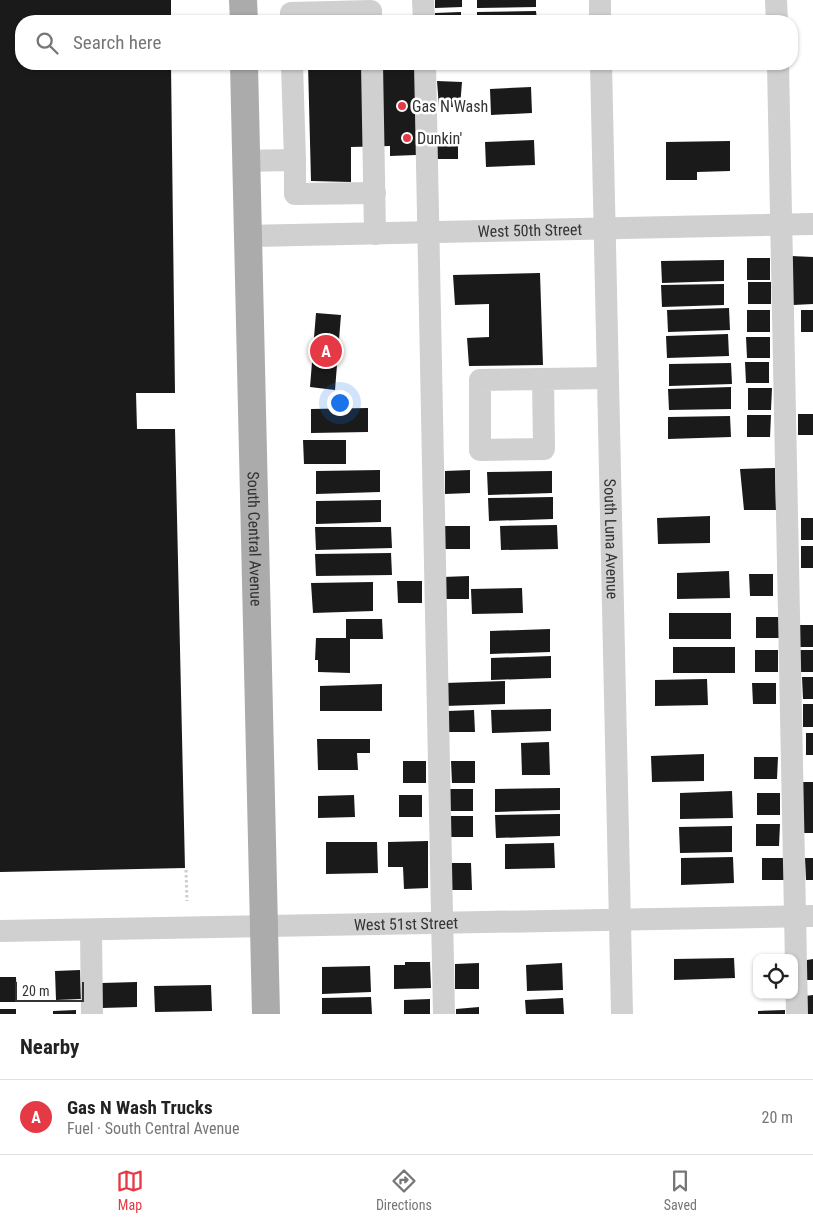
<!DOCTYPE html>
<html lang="en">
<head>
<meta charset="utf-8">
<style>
	:root { --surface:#fff; --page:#f2f2f2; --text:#222; --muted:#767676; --line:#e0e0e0; --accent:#e63946 }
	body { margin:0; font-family:"Roboto Condensed",sans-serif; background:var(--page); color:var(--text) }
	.controls { position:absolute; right:15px; bottom:15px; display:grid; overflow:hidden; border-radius:10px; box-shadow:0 1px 4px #0004 }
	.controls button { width:45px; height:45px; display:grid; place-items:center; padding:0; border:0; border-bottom:1px solid var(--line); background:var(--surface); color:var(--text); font:25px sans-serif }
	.scale { position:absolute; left:15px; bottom:12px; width:69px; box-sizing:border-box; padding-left:5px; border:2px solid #333; border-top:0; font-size:14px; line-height:18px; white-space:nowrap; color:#333; -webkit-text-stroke:4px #fff; paint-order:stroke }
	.you { position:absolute; left:339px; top:402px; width:18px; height:18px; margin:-12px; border:4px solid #fff; border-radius:50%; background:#1a73e8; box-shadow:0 0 0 8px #1a73e833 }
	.badge { display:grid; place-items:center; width:32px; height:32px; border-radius:50%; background:var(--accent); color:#fff; font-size:16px; font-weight:700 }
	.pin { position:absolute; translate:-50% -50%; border:2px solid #fff; box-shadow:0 1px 5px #0006 }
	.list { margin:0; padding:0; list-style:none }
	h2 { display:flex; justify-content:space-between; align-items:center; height:65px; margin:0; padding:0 20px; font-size:21px }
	h2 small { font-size:16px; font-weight:400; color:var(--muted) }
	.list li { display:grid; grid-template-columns:32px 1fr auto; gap:15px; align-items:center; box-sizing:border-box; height:75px; padding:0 20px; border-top:1px solid var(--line) }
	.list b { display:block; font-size:19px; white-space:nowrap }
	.list p { margin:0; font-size:16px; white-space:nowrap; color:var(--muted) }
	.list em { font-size:16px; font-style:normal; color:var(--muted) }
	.icon { flex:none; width:28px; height:28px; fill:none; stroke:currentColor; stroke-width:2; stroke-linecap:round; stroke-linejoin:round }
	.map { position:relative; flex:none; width:813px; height:1014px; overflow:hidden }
	.search { position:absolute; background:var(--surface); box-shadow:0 1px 4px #0004; left:15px; right:15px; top:15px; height:55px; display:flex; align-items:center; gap:12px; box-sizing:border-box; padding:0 18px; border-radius:20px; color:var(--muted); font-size:19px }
	.sheet { height:140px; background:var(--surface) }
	nav { display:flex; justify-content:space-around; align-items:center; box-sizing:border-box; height:70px; border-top:1px solid var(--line); background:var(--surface); font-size:14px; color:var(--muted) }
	nav a { display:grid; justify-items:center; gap:2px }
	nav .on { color:var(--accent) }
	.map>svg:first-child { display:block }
	.building { fill:#1a1a1a }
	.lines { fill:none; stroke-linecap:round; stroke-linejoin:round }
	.path { stroke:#cdcdcd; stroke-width:3; stroke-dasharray:2.5 2.5; stroke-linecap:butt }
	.minor { stroke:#d0d0d0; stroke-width:22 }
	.major { stroke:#ababab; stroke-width:28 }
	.poi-dot { fill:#e63946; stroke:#fff; stroke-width:2 }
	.labels { text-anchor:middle; stroke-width:5; stroke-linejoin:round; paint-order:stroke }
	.poi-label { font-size:16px; fill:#333; stroke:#fff; text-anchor:start }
	.street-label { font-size:16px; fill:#333; stroke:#fff }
</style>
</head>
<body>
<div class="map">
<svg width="813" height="1014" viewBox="0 0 813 1014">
	<rect width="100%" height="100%" fill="#fff"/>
	<path class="building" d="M0 0H171V21H21V64H171L175 393H136L137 429H175L185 868 0 872Z
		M435 0H462V7L435 8Z
		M477 0H536V7L477 8Z
		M536 11 537 21H477V12Z
		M461 12V21H435V13Z
		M308 64H349V67L388 66 387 64H416V155L390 156V146L351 147V182L311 181Z
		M438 64H470V66L438 67Z
		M488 64H529L530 66 488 68Z
		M437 81 462 82 460 107H439Z
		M531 87 532 113 491 115 490 89Z
		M435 134H458V159H435Z
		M534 140 535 165 486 167 485 142Z
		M730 141V171L697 172V180H666V142Z
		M791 256 813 257V304L793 305Z
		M747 258H770V280H747Z
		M724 260V281L662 283 661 261Z
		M540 273 543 365 469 366 467 338 489 337V304L455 305 453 275Z
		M748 282H771V304H748Z
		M724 284V305L662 307 661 285Z
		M729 308 730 330 668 332 667 310Z
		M747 310H770V332H747Z
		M801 310H813V332H801Z
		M316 313 341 315 335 390 310 387Z
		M728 334 729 356 667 358 666 336Z
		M746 337H770V358H747Z
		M745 362H769V383H746Z
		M731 363 732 384 669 386V364Z
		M731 387V409L669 410 668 389Z
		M748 388H772L771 410H748Z
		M368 408V432L311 433V409Z
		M798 414H813V435H798Z
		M747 415H771L770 437H747Z
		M730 416 731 437 668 439V417Z
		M303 440H346V464H304Z
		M775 468 776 510H744L740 469Z
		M380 470V492L316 494V471Z
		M470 470V493L445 494V471Z
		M552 471V493L488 495 487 472Z
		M553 497V519L489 521 488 498Z
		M381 500V522L316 524V501Z
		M710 516V543L658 544 657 518Z
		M801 518H813V540H801Z
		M557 525 558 549 501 550 500 526Z
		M444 526H470V549H445Z
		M315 527H391L392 548 316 550Z
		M801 546H813V568H801Z
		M391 553 392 575 316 576 315 554Z
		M729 571 730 598 677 599V573Z
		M749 574H773V596H750Z
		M469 576V599H445L443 577Z
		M397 581H422V603H398Z
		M373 582V611L313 613 311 583Z
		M522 588 523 613 472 614 471 589Z
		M669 613H731V639H669Z
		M756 617H780L779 638H756Z
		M346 619H382L383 639H350V673L318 672V660H315L316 638H346Z
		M800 625H813V647H800Z
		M550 629V652L490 654V631Z
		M673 647H735V673H673Z
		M755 650H778V672H755Z
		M800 650H813V672H800Z
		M551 656V678L491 680V658Z
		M802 677H813V699H803Z
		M707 679 708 705 655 706V680Z
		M505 681V704L445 706V683Z
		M752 683H776V704H753Z
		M382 684V711H320V686Z
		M803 704H813V727H803Z
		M551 709V731L492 733 491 710Z
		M474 710 475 732H449L448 711Z
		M806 733H813V755H806Z
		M317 739H370V753H357L358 770H318Z
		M549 742 550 775H522L521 743Z
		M704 754V781L652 782 651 756Z
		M754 757H778L777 779H754Z
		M403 761H426V783H403Z
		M451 761H475V783H452Z
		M801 782H813V833H802Z
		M560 788V810L495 812V789Z
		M449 789H473V811H450Z
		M732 791 733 818 680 819V793Z
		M757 793H780V815H757Z
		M354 795 355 817 318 818V796Z
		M399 795H422V817H399Z
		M560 814V836L496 838 495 815Z
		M449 816H473V837H449Z
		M756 824H780L779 846H756Z
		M732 826V852L680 853 679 827Z
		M428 841V888L404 889 403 867H388V842Z
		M326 842H377L378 873 326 874Z
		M554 843 555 868 505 869V844Z
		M733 857 734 883 681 885V858Z
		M762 858H786V880H762Z
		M805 858H813V880H806Z
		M449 863H471L472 890H449Z
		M734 958 735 978 674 980V959Z
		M813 959V980H807V960Z
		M405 962H430L431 988 394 989V965H405Z
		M479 963V989H455V964Z
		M562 963 563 990 527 991 526 965Z
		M370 966 371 992 322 994V967Z
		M80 970 81 999 56 1000 55 971Z
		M0 977H16L17 1002H0Z
		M137 982V1007L102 1008V983Z
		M211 985 212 1011 155 1012 154 986Z
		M813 995V1014H806L805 996Z
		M371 997 372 1014H322V998Z
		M563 998 564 1014H526L525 1000Z
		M430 999V1014H404V1000Z
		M479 1007V1014H456V1009Z
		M0 1009H16V1014H0Z
		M76 1010V1014H53V1011Z
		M785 1010V1014H758V1011Z"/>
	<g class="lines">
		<path class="path" d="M186 870 187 901"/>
		<g class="minor">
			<path d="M423 0 424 21"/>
			<path d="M600 0V21"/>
			<path d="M776 0 777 21"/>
			<path d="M291 21V13L371 11V21"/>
			<path d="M372 64 375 234"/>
			<path d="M425 64 444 1014"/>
			<path id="s1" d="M601 64 622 1014"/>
			<path d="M778 64 797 1014"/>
			<path d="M295 160V194L375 193"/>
			<path d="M247 161 295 160 292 64"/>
			<path id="s2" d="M248 236 813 224"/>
			<path d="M543 379 544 449 480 450V380L608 378"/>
			<path d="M91 930 92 1014"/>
			<path id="s3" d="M0 931 813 916"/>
		</g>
		<g class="major">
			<path d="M243 0 244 21"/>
			<path id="s4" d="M244 64 266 1014"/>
		</g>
	</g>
	<g class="poi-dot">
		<circle cx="402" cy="106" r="5"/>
		<circle cx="407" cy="138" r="5"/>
	</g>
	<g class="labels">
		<g class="poi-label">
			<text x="412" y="112">Gas N Wash</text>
			<text x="417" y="144">Dunkin'</text>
		</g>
		<g class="street-label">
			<text dy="6" stroke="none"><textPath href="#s2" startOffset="282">West 50th Street</textPath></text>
			<text dy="6" stroke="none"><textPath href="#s4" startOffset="475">South Central Avenue</textPath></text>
			<text dy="6" stroke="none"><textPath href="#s1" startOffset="475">South Luna Avenue</textPath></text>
			<text dy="6" stroke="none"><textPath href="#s3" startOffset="406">West 51st Street</textPath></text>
		</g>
	</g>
</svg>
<div class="controls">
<button><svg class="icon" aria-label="locate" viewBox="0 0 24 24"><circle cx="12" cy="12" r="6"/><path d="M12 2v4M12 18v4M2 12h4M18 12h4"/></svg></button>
</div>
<div class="scale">20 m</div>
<div class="you"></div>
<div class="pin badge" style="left:326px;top:351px">A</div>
<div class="search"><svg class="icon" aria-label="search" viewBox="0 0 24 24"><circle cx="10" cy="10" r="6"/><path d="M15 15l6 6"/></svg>Search here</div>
</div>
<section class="sheet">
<h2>Nearby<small></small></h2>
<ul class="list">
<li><span class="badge">A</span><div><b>Gas N Wash Trucks</b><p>Fuel · South Central Avenue</p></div><em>20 m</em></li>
</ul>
</section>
<nav>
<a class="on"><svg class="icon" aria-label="map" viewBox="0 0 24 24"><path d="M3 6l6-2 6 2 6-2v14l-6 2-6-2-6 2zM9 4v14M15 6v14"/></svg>Map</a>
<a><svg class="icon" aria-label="directions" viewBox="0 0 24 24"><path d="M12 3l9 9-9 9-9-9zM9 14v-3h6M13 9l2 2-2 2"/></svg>Directions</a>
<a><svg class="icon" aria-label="saved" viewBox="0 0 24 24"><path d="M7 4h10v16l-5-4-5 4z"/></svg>Saved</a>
</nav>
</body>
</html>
